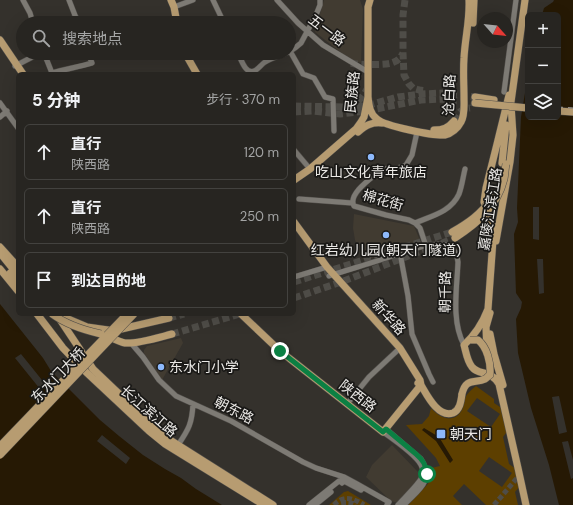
<!DOCTYPE html>
<html lang="zh">
<head>
<meta charset="utf-8">
<style>
	:root { --surface:#272521; --page:#2f2d2a; --text:#f1f3f6; --muted:#a4a5a5; --line:#43423f }
	body { margin:0; font-family:"DM Sans","Noto Sans SC",sans-serif; background:var(--page); color:var(--text) }
	.controls { position:absolute; right:12px; top:12px; display:grid; overflow:hidden; border-radius:6px; box-shadow:0 4px 16px #0002 }
	.controls button { width:36px; height:36px; display:grid; place-items:center; padding:0; border:0; border-bottom:1px solid var(--line); background:var(--surface); color:var(--text); font:20px sans-serif }
	.compass { position:absolute; left:477px; top:12px; width:36px; height:36px; border-radius:50%; background:var(--surface); box-shadow:0 4px 16px #0002; rotate:117deg }
	.stop { position:absolute; width:12px; height:12px; margin:-9px; border:3px solid #0b8043; border-radius:50%; background:#fff }
	.stop.end { background:#0b8043; border-color:#fff; box-shadow:0 1px 4px #0008 }
	.list { margin:0; padding:0; list-style:none }
	h2 { display:flex; justify-content:space-between; align-items:center; height:52px; margin:0; padding:0 16px; font-size:17px }
	h2 small { font-size:13px; font-weight:400; color:var(--muted) }
	.list li { display:grid; grid-template-columns:26px 1fr auto; gap:12px; align-items:center; box-sizing:border-box; height:56px; margin:0 8px 8px; padding:0 8px; border:1px solid var(--line); border-radius:6px }
	.list b { display:block; font-size:15px; white-space:nowrap }
	.list p { margin:0; font-size:13px; white-space:nowrap; color:var(--muted) }
	.list em { font-size:13px; font-style:normal; color:var(--muted) }
	.icon { flex:none; width:22px; height:22px; fill:none; stroke:currentColor; stroke-width:2; stroke-linecap:round; stroke-linejoin:round }
	.map { position:relative; flex:none; width:573px; height:505px; overflow:hidden }
	.search { position:absolute; background:var(--surface); box-shadow:0 4px 16px #0002; left:16px; top:16px; width:280px; height:44px; display:flex; align-items:center; gap:10px; box-sizing:border-box; padding:0 14px; border-radius:22px; color:var(--muted); font-size:15px }
	.panel { position:absolute; background:var(--surface); box-shadow:0 4px 16px #0002; left:16px; top:72px; width:280px; height:244px; border-radius:6px }
	.map>svg:first-child { display:block }
	.built { fill:#413b31 }
	.green { fill:#5d3f00; fill-rule:evenodd }
	.water { fill:#261904 }
	.pier { fill:#34312c }
	.lines { fill:none; stroke-linecap:round; stroke-linejoin:round }
	.minor-tunnel { stroke:#4f4d48; stroke-width:5; stroke-dasharray:5 2.5; stroke-linecap:butt }
	.major-tunnel { stroke:#4f4d48; stroke-width:7; stroke-dasharray:7 3.5; stroke-linecap:butt }
	.minor-casing { stroke:#524f4b; stroke-width:6 }
	.major-casing { stroke:#524f4b; stroke-width:8 }
	.minor { stroke:#7d7a74; stroke-width:5 }
	.major { stroke:#b79c71; stroke-width:7 }
	.rail { stroke:#a9a7a3; stroke-width:1; stroke-dasharray:5 5; stroke-linecap:butt }
	.major-bridge-casing { stroke:#524f4b; stroke-width:8; stroke-linecap:butt }
	.major-bridge { stroke:#b79c71; stroke-width:7 }
	.route { stroke:#0b8043; stroke-width:5 }
	.poi-dot { fill:#8db9fc; stroke:#1a1917; stroke-width:1.5 }
	.labels { text-anchor:middle; stroke-width:3.5; stroke-linejoin:round; paint-order:stroke }
	.street-label { font-size:14px; fill:#ebe9e6; stroke:#1a1917 }
	.poi-label { font-size:14px; fill:#ebe9e6; stroke:#1a1917 }
</style>
</head>
<body>
<div class="map">
<svg width="573" height="505" viewBox="0 0 573 505">
	<rect width="100%" height="100%" fill="#34312c"/>
	<path class="built" d="M324 0H360L363 9 361 63 349 59 315 32Z
		M354 214 414 226 421 243 364 260 355 240 353 228Z
		M181 338 183 343 162 380 144 353V350L147 346Z
		M392 445 418 472 420 476V478L397 503 391 501 366 477 372 465Z"/>
	<path class="green" d="M476 386 494 399V403L503 409 508 430 503 437 509 464 516 469 520 486 515 492 518 505H486L464 484 453 496 462 505H408L427 485 431 479V468L440 466 436 458 406 425 422 424 429 416 431 408C438 416 451 424 460 413 463 409 463 405 464 401 466 394 471 390 476 386ZM477 398 500 414 491 427 467 411ZM489 457 512 473 502 487 479 471Z
		M348 491 371 505H329L344 492Z"/>
	<path class="water" d="M554 0H573V505H559L549 465 531 408 518 353 516 319 521 308 522 302 516 293 514 234 518 222 517 208 521 117 528 75V117H558V15H542L544 8 553 2Z
		M0 304 43 358 51 371 100 420 119 436 143 455 165 469 181 478 196 489 222 505H0Z
		M424 428 439 437 453 460 450 463 436 441 422 430Z"/>
	<path class="pier" d="M533 207H539V240L533 239Z
		M537 259H543L544 293 539 294Z
		M21 354 46 385 40 389 15 358Z
		M559 396 567 432 559 434 552 397Z
		M102 435 130 458 126 464 97 441Z
		M568 441 573 460V478L571 479 562 442Z"/>
	<g class="lines">
		<path class="minor-tunnel" d="M341 503C346 502 351 502 356 505
			M334 505C344 494 354 499 364 505
			M494 505 518 477"/>
		<path class="major-tunnel" d="M405 0 403 15V53L404 75 409 84 413 88 419 90 426 91
			M351 63 355 64C365 64 386 66 394 62 399 60 401 57 403 53
			M294 106 344 107 365 106 398 97 421 94 444 93 475 97
			M349 106C359 102 364 96 368 87
			M294 112 312 111 340 114 366 111 421 100 443 99 475 103
			M454 121C459 112 460 109 470 108
			M294 282 452 232
			M294 298 341 282 455 238
			M169 318 184 314
			M172 334 240 314"/>
		<g class="minor-casing">
			<path id="minor" d="M23 0 30 13 33 23
				M69 0 78 23
				M213 0 224 23
				M277 0 298 23 323 45 368 72
				M174 7 193 0
				M63 23 76 17
				M290 51 303 74 314 78 325 97 333 99 334 131
				M289 52 295 48 301 43 316 15 320 5V0
				M44 53 52 73C65 69 79 67 92 63L88 53
				M238 53C241 59 246 77 256 70 259 68 262 64 265 62 272 58 279 56 286 53
				M15 66 40 53
				M504 92 516 0
				M0 103 18 128
				M0 117 7 111
				M417 132 412 155 406 165 398 168 384 169 381 170C373 177 347 194 354 206L386 215 409 220 415 223 420 228 426 246
				M294 150 310 169
				M299 199 352 203
				M415 223C431 216 451 212 459 194 462 186 463 177 465 169
				M400 253 408 296 412 334 429 374 433 382
				M329 276C347 270 365 265 383 259 399 254 430 241 446 245 454 247 457 254 458 262 457 288 451 321 464 345
				M294 277 327 267
				M131 343 143 357 159 380 176 396 231 421 303 462 316 468 344 477V481
				M347 404 369 377 400 348
				M386 429 421 459C435 481 418 490 404 505
				M383 432C393 439 416 455 421 465 423 468 423 473 422 477 419 484 404 498 398 505
				M178 445C189 429 192 423 193 404
				M342 483 344 481 361 490
				M309 505 344 477 357 484 389 502 387 505
				M315 505 331 492"/>
		</g>
		<g class="major-casing">
			<path id="major" d="M171 0 174 7 177 23
				M473 23 474 0
				M0 40 23 74
				M185 53 197 74
				M509 95 497 144 486 188 484 202 492 225 493 240 488 309C483 322 475 335 464 345 466 352 467 361 472 367 479 376 490 369 499 384L518 468 526 505
				M368 97C369 106 370 114 377 119 384 126 434 136 445 135 451 134 458 128 461 122 465 115 464 105 464 98 464 85 463 71 464 58 465 38 470 20 469 0
				M475 97 494 100
				M511 102 525 0
				M558 111 573 112
				M434 130C443 130 448 128 454 121
				M358 132C366 125 372 122 382 123
				M502 163 506 125
				M294 180 310 169 356 129 361 122 364 117 368 97V7L370 0
				M496 241 510 162 513 135 511 105
				M0 247 18 267
				M0 253 18 275
				M0 269 18 291
				M10 273 18 282
				M37 314 63 348 87 373 149 431 165 444 264 505
				M241 314 280 351 383 432 421 385 420 380 400 348 327 267 294 222
				M61 316 87 327 108 330H117L169 318
				M59 318 93 369 153 426 170 440 273 505
				M490 334 494 354 503 385
				M107 336C113 338 119 342 125 343 138 344 160 337 172 334
				M487 353 486 327 490 313
				M418 383 421 385C427 395 438 418 453 413 460 410 461 401 462 394"/>
		</g>
		<use href="#minor" class="minor"/>
		<use href="#major" class="major"/>
		<path class="rail" d="M477 101 528 106
			M558 107 573 108
			M0 453 107 341"/>
		<g class="major-bridge-casing">
			<path id="major-bridge" d="M475 103 528 108
				M452 232C468 223 481 214 492 198
				M455 238C478 223 497 207 504 179 505 174 505 169 506 164
				M52 314C67 325 83 330 101 334
				M462 394C466 377 475 384 485 379 487 378 488 376 490 375 491 363 487 347 478 340H470
				M0 446 127 314
				M0 455 134 314"/>
		</g>
		<use href="#major-bridge" class="major-bridge"/>
	</g>
	<g class="lines">
		<path class="route" d="M280 351 383 432 386 429 416 454C423 460 426 465 427 474"/>
	</g>
	<g class="poi-dot">
		<circle cx="371" cy="157" r="4"/>
		<circle cx="386" cy="235" r="4"/>
		<circle cx="161" cy="367" r="4"/>
		<rect x="436" y="429" width="10" height="10" rx="2"/>
	</g>
	<g class="labels">
		<g class="street-label">
			<text transform="translate(327 30) rotate(37)" y="5">五一路</text>
			<text transform="translate(352 92) rotate(-84)" y="5">民族路</text>
			<text transform="translate(449 95) rotate(-87)" y="5">沧白路</text>
			<text transform="translate(383 200) rotate(16)" y="5">棉花街</text>
			<text transform="translate(490 209) rotate(-81)" y="5">嘉陵江滨江路</text>
			<text transform="translate(445 292) rotate(-89)" y="5">朝千路</text>
			<text transform="translate(389 317) rotate(48)" y="5">新华路</text>
			<text transform="translate(58 375) rotate(-46)" y="5">东水门大桥</text>
			<text transform="translate(358 396) rotate(38)" y="5">陕西路</text>
			<text transform="translate(234 410) rotate(27)" y="5">朝东路</text>
			<text transform="translate(149 411) rotate(41)" y="5">长江滨江路</text>
		</g>
		<g class="poi-label">
			<text x="371" y="177">吃山文化青年旅店</text>
			<text x="386" y="255">红岩幼儿园(朝天门隧道)</text>
			<text x="169" y="372" text-anchor="start">东水门小学</text>
			<text x="450" y="439" text-anchor="start">朝天门</text>
		</g>
	</g>
</svg>
<div class="controls">
<button>+</button>
<button>−</button>
<button><svg class="icon" aria-label="layers" viewBox="0 0 24 24"><path d="M12 4l9 5-9 5-9-5zM3 14l9 5 9-5"/></svg></button>
</div>
<svg class="compass" viewBox="-18 -18 36 36"><path d="M0-13l5 13h-10z" fill="#e53935"/><path d="M0 13l5-13h-10z" fill="#a4a5a5"/></svg>
<div class="stop" style="left:427px;top:474px"></div>
<div class="stop end" style="left:280px;top:351px"></div>
<div class="search"><svg class="icon" aria-label="search" viewBox="0 0 24 24"><circle cx="10" cy="10" r="6"/><path d="M15 15l6 6"/></svg>搜索地点</div>
<section class="panel">
<h2>5 分钟<small>步行 · 370 m</small></h2>
<ul class="list">
<li><svg class="icon" aria-label="ahead" viewBox="0 0 24 24"><path d="M12 20V5M6 11l6-6 6 6"/></svg><div><b>直行</b><p>陕西路</p></div><em>120 m</em></li>
<li><svg class="icon" aria-label="ahead" viewBox="0 0 24 24"><path d="M12 20V5M6 11l6-6 6 6"/></svg><div><b>直行</b><p>陕西路</p></div><em>250 m</em></li>
<li><svg class="icon" aria-label="arrive" viewBox="0 0 24 24"><path d="M6 21V4h12l-3 4 3 4H6"/></svg><div><b>到达目的地</b></div></li>
</ul>
</section>
</div>
</body>
</html>
